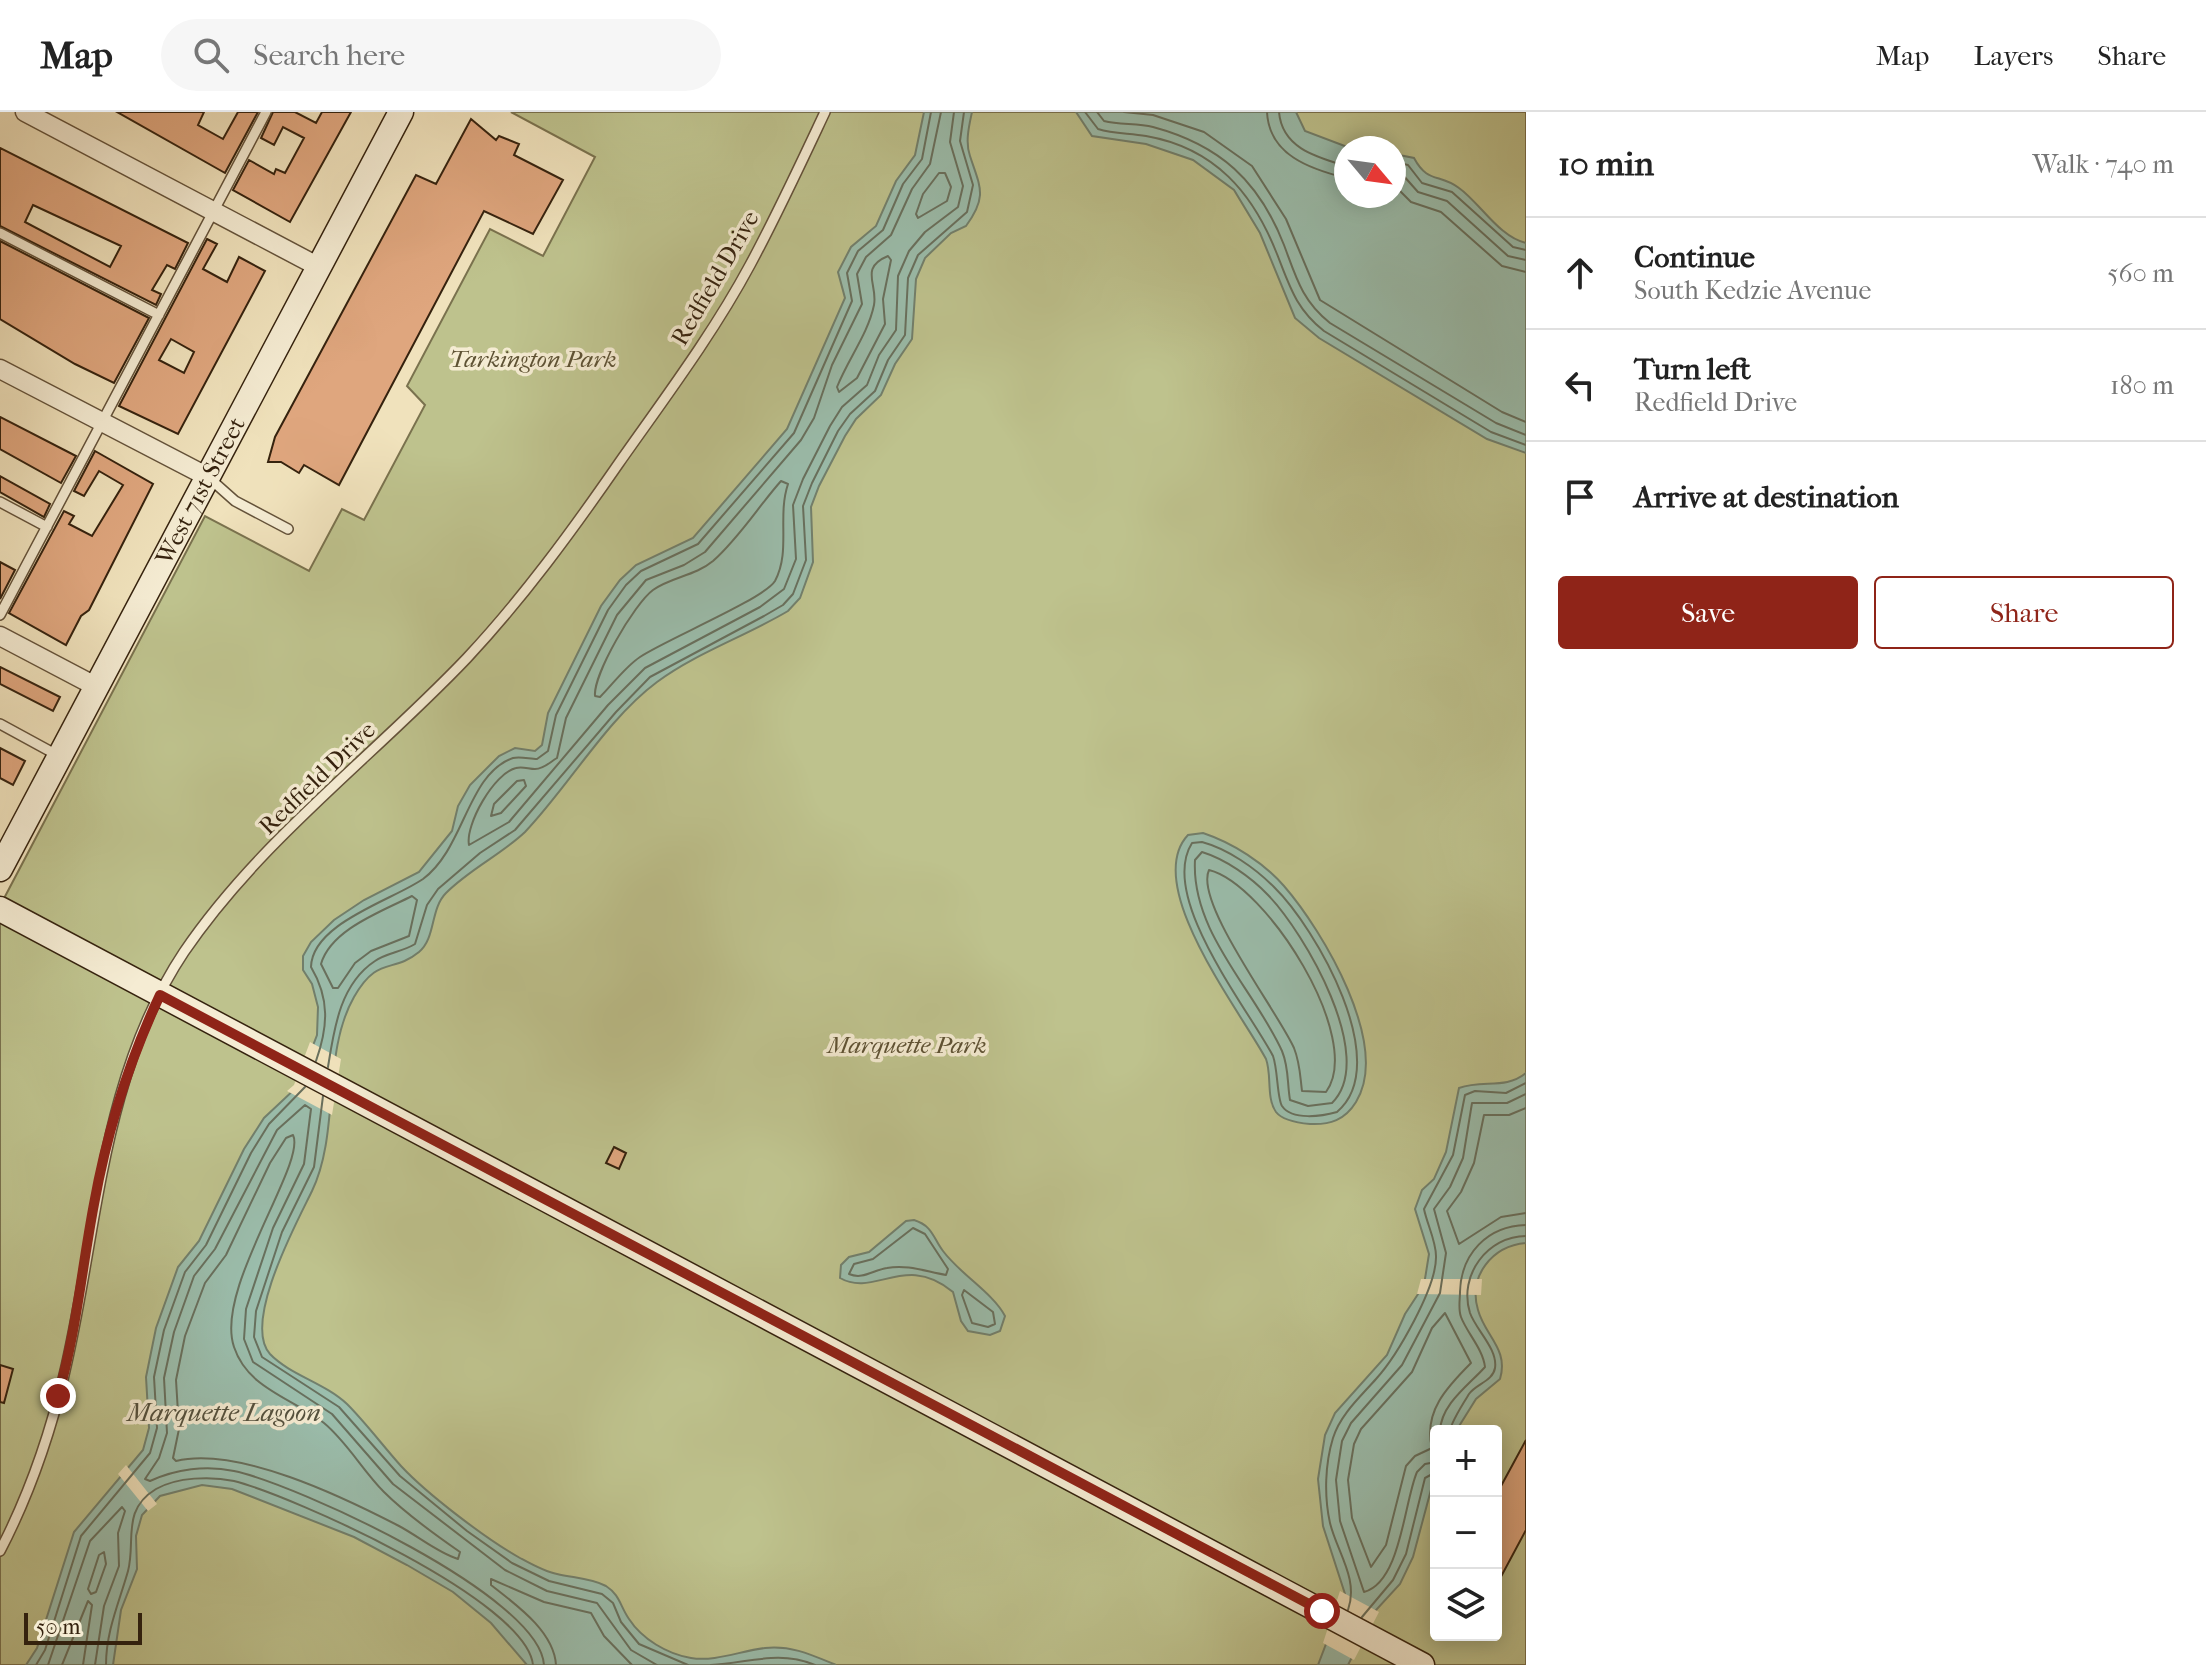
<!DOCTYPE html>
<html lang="en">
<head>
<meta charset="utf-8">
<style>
	:root { --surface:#fff; --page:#f6f6f6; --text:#222; --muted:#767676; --line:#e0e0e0; --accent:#8f2418 }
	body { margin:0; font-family:"IM FELL French Canon",serif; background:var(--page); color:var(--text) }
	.controls { position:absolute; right:24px; bottom:24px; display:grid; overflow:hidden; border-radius:8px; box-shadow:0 4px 20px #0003 }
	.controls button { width:72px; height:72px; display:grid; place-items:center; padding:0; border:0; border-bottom:2px solid var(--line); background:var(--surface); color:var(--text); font:40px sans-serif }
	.compass { position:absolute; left:1334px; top:24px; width:72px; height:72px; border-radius:50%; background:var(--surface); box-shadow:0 4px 20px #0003; rotate:119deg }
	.scale { position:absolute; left:24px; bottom:20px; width:118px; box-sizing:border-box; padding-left:8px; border:4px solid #35220e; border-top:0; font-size:22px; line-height:28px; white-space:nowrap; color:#35220e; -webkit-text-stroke:6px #f5ecd3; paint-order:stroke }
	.stop { position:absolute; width:24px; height:24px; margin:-18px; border:6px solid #8f2418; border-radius:50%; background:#fff }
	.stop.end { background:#8f2418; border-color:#fff; box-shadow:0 2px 8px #0008 }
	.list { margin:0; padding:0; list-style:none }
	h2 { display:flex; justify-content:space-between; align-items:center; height:104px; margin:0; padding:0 32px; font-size:34px }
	h2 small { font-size:26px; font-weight:400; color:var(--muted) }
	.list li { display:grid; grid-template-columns:52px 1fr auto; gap:24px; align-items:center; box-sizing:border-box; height:112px; padding:0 32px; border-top:2px solid var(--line) }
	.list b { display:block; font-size:30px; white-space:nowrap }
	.list p { margin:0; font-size:26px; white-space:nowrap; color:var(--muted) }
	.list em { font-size:26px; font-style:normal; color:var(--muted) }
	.actions { display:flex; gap:16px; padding:24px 32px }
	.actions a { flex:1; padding:18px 0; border:2px solid var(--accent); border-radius:8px; text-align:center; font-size:28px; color:var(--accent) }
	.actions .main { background:var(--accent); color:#fff }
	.icon { flex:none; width:44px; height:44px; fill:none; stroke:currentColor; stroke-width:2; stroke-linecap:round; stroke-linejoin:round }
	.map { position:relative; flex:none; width:1526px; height:1553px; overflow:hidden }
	header { display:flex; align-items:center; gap:48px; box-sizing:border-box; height:112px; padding:0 40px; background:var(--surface); border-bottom:2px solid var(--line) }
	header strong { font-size:38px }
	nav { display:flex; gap:44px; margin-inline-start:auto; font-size:28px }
	.search { width:560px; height:72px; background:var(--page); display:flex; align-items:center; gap:20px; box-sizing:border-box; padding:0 28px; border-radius:44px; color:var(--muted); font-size:30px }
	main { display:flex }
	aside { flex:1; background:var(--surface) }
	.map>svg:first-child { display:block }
	.green { fill:#bec28d; stroke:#7a724e; stroke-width:2; fill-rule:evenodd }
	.water { fill:#9bbead; stroke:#72806d; stroke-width:2 }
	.pier { fill:#f0e2bc }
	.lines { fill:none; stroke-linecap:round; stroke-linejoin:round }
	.shore { stroke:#68705e; stroke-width:2 }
	.building { fill:#dfa67e; stroke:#35220e; stroke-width:2; fill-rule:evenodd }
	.service-casing { stroke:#64523a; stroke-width:12 }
	.minor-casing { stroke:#64523a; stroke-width:21 }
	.secondary-casing { stroke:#35220e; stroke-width:27 }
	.service { stroke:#f5ecd3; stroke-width:9 }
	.minor { stroke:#f5ecd3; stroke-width:18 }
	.secondary { stroke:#f5ecd3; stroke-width:24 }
	.route { stroke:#8f2418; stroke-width:10 }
	.labels { text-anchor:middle; stroke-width:7; stroke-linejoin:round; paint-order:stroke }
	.street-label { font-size:24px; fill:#35220e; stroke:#f5ecd3 }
	.park-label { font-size:24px; font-style:italic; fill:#5e5234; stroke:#f5ecd3 }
	.water-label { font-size:26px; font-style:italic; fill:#54513e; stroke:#f5ecd3 }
</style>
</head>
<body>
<header>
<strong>Map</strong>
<div class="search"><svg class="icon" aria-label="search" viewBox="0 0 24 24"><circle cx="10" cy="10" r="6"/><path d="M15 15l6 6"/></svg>Search here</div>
<nav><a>Map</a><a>Layers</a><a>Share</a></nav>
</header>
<main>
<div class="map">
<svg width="1526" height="1553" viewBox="0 0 1526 1553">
	<rect width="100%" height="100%" fill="#f0e2bc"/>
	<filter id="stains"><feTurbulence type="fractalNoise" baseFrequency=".0025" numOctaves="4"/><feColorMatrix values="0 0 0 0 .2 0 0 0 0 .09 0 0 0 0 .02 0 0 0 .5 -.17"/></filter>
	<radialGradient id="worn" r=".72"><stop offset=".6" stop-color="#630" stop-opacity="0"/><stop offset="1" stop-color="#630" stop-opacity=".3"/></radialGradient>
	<path class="green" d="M511 0H1526V1553H0V794L205 404 309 459 342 397 364 408 425 293 407 274 490 117 543 144 595 45ZM1346 36H1394V84H1346ZM1436 1319H1496V1523H1436Z"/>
	<path class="water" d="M924 0H972C969 14 965 30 970 44 980 75 988 84 966 114L951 121 925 146 916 167 912 227 895 252 881 283 856 307 845 324 819 374 811 395 813 450 800 486 788 499C746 524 696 541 657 570 606 608 569 674 525 720 502 742 470 757 446 781 430 797 436 826 419 840 392 862 378 843 354 885 322 941 340 1021 312 1079 297 1110 242 1211 270 1242 290 1263 325 1271 347 1292 366 1311 383 1334 401 1354 427 1382 486 1427 520 1446 531 1452 545 1460 557 1462 574 1466 591 1466 606 1474 620 1483 620 1494 629 1507 642 1527 667 1542 691 1546 715 1550 740 1539 765 1536 791 1533 812 1543 836 1553H527L491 1511 453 1480 407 1453 354 1425 232 1377 202 1373 160 1384 142 1403 136 1424 137 1457 121 1498 113 1553H26L37 1536 74 1420 143 1338 149 1316 146 1265 156 1216 178 1155 199 1129 244 1037 264 1006 297 975 317 923 318 895 312 872 303 858V844L311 830 334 808 364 788 419 760 452 719 458 694 470 673 499 644 515 636 535 639 542 633 548 601 601 494 620 468 636 453 693 426 787 317 845 186 838 160 851 135 876 114 896 69 915 43Z
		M1076 0H1296L1305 19 1350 36H1346V84H1394V42L1414 46C1428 72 1439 61 1459 76 1480 91 1499 125 1526 131V341L1487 327 1319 226 1295 206 1260 121 1234 78 1193 48 1146 32 1092 24Z
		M1203 721C1233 731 1264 751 1284 774 1323 819 1391 933 1356 990 1345 1008 1330 1013 1310 1012 1299 1011 1283 1009 1276 1000 1266 986 1272 963 1266 947 1241 900 1141 773 1188 723Z
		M1526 961V1131C1492 1134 1468 1164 1478 1198 1485 1224 1509 1237 1500 1267L1476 1287 1456 1319H1436V1359L1413 1445 1400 1472 1376 1498 1348 1553H1318L1345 1482 1323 1414 1318 1367 1325 1323 1335 1301 1387 1243 1405 1202 1424 1173 1429 1142 1415 1097 1422 1078 1434 1067 1446 1040 1459 976C1483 967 1505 978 1526 961Z
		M914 1108C933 1114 933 1126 943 1139 960 1162 993 1181 1005 1204L1000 1219 990 1223 968 1219 961 1209 953 1180C905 1140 875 1186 840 1166L841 1153 849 1145 869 1140 906 1109Z"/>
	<path class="pier" d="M310 930 341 947 332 1003 287 979 294 973Z
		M1421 1167H1482L1481 1183 1417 1182Z
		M126 1353 157 1392 148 1399 118 1362Z
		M1340 1479 1379 1500 1354 1548 1323 1531Z"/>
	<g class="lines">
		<path class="shore" d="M941 0 930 52 912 77 891 123 866 145 857 162 862 192 832 253 814 306 801 328 705 440 684 453 646 468 617 503 566 606 557 646C550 650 544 657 535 657 529 657 522 654 516 656 494 661 465 713 469 733L509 710 608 593 645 556 760 495 784 477 796 447 793 393 803 367 830 314 842 295 867 273 879 243 896 218 898 164 909 139 925 120 958 95 963 74 950 30 954 0
			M1085 0 1098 17C1114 22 1130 21 1146 24 1215 36 1253 81 1277 142 1290 175 1296 197 1324 219L1491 320 1526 333
			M1097 0 1104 9C1120 13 1137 11 1153 15 1220 33 1259 69 1284 133 1296 165 1302 189 1330 211L1496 311 1526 323
			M1124 0 1153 3 1204 20 1252 54 1286 107 1320 188 1502 300 1526 310
			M1267 0C1269 43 1310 57 1346 66
			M1279 0C1282 36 1316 45 1346 54
			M1394 50 1408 53 1422 71 1452 80 1513 135 1526 138
			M1394 60 1402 62 1418 80 1447 89 1508 144 1526 148
			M939 61H945L951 75 947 89 918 106 916 102 923 82Z
			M1394 73 1411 90 1441 100 1502 154 1526 160
			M888 144 891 148 883 187 885 212 857 266 839 280 837 275C848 247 868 222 874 193 878 172 859 156 888 144Z
			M781 369 788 372C777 405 791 439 775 469 764 487 665 528 640 545 625 555 613 572 600 585L595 584C593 563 634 492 653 478 671 465 695 464 713 449 739 426 758 395 781 369Z
			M517 669 524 668 526 674 501 701 491 704 494 692Z
			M1202 730C1228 737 1255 756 1274 775 1316 816 1394 952 1337 1000 1323 1004 1292 1009 1282 994 1277 986 1278 958 1273 944 1247 895 1158 785 1192 731Z
			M1202 740C1225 747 1251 765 1268 783 1304 820 1378 946 1332 991L1308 994 1290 988C1287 970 1289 956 1282 939 1254 877 1191 820 1195 748Z
			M1209 758C1266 772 1365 927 1326 980L1302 979C1300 963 1300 951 1294 936 1278 900 1194 790 1209 758Z
			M412 784 417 788 409 824 371 839 355 851 338 876H333L321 852C331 817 383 799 412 784Z
			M316 949C328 915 330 887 311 855 312 811 393 788 423 767 465 736 467 662 513 646 520 644 530 647 537 647L548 639 556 603 608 498 626 473 641 459 698 432 794 321 852 189 847 161 858 139 883 118 903 72 922 47 931 0
			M328 955C334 917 340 872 375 849 386 841 402 840 415 832L427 793 438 777 480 741 515 718 616 600 650 565 764 504 783 493 793 482 806 448 803 394 812 371 838 319 850 302 875 279 888 248 905 223 908 166 918 143 967 100 973 73 960 29 964 0
			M323 984 314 1055 282 1120 256 1199 254 1225 262 1245 339 1295 400 1364 467 1419 512 1451 549 1469 602 1482 613 1491 621 1510 639 1532 688 1553
			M1526 996 1509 1003H1484L1474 1051 1461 1080 1447 1099 1459 1132 1501 1105 1526 1101
			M293 1023C307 1051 214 1177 234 1235 248 1277 292 1286 324 1311 347 1330 363 1359 384 1380 406 1402 434 1422 460 1440L458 1447C438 1441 418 1424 399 1414 343 1385 238 1334 176 1349L173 1346 179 1317 176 1268 185 1224 205 1171 226 1143 270 1051 286 1026Z
			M913 1116 925 1122 948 1157 946 1163C927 1160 908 1152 887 1156 873 1158 863 1168 849 1162L854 1152 873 1147Z
			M964 1178 993 1200 995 1212 988 1215 972 1211 962 1183Z
			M1445 1201 1471 1251C1447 1275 1423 1300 1432 1336L1415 1344 1406 1354 1386 1433 1371 1455 1352 1406 1348 1368 1354 1332 1361 1317 1412 1260 1432 1216Z
			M1440 1319C1441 1292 1469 1273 1485 1255 1483 1237 1467 1221 1461 1205 1458 1197 1460 1188 1460 1180 1461 1142 1487 1114 1526 1113
			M1450 1319C1451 1310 1464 1290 1469 1282 1476 1272 1493 1269 1495 1256 1498 1237 1476 1218 1470 1201 1458 1163 1488 1124 1526 1124
			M1436 1350 1425 1352 1417 1360C1404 1390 1401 1470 1364 1480L1340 1409 1336 1368 1342 1329 1351 1311 1402 1253 1440 1181 1446 1141 1434 1097 1450 1075 1463 1046 1472 991H1507L1526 982
			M104 1440 106 1452 96 1480 91 1482 88 1477 99 1443Z
			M1348 1498C1359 1467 1337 1440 1330 1411 1324 1384 1325 1352 1333 1326 1340 1303 1360 1285 1376 1267 1397 1244 1437 1175 1436 1144 1436 1129 1427 1112 1424 1097L1453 1043 1465 983 1475 979 1506 981 1526 971
			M1362 1505 1393 1468 1406 1442 1425 1366 1436 1360
			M36 1553 45 1538 81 1424 150 1341 157 1316 154 1265 164 1218 185 1160 206 1133 251 1041 269 1012 305 975
			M48 1553 90 1429 122 1395 125 1399 118 1421 119 1454 104 1494 95 1553
			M62 1553 88 1489 92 1493 83 1553
			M106 1553C106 1519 119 1491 128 1459 136 1429 121 1398 156 1377 177 1365 211 1364 234 1369 293 1384 527 1489 533 1553
			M544 1553C540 1484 296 1372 234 1359 206 1353 176 1357 150 1369L145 1367 159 1346 167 1321 164 1266 174 1220 194 1164 215 1137 277 1018 305 993 311 997 304 1052 273 1116 246 1197 244 1227 253 1250 332 1302 393 1372 505 1458 547 1479 597 1491 631 1538 657 1553
			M556 1553C554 1519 515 1492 491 1473V1467L544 1490 591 1501 604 1524 632 1553
			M711 1553C749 1551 778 1538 815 1553"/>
	</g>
	<path class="building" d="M117 0H204L198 13 223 27 238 0H258L225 61Z
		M273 0H295L316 11 322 0H351L290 110 233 78 249 48 274 62 276 57 285 61 304 26 283 15 274 33 261 26Z
		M471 7 496 28 499 24 519 32 514 43 563 68 533 122 484 99 339 373 304 353 299 361 281 350H268L275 325 416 63 436 72Z
		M0 36 188 131 175 157 167 153 152 178 161 182 156 193 0 114ZM33 93 121 134 110 155 25 110Z
		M207 127 217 132 203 157 227 170 239 145 265 159 178 322 119 294ZM171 227 194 240 184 261 159 248Z
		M0 129 149 206 114 271 75 252 0 207Z
		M0 305 76 344 61 371 0 337Z
		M95 339 153 372 89 498 81 504 66 533 9 501 64 399 74 404 69 412 92 424 123 373 99 359 84 384 74 379Z
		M0 364 50 392 44 405 0 380Z
		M0 450 15 458 0 487Z
		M0 555 60 585 53 599 0 572Z
		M0 636 25 649 13 673 0 666Z
		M614 1035 626 1041 619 1057 606 1051Z
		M0 1253 13 1257 4 1291 0 1290Z
		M1526 1328V1418L1496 1474V1371L1501 1374Z"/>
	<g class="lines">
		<g class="service-casing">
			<path id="service" d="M0 121 159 203
				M208 365 235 389 288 417
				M0 390 47 415
				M0 503 266 0
				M0 612 57 643
				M0 1439C28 1385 50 1322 64 1263 98 1121 100 966 184 840 260 728 374 644 467 546 523 486 572 419 619 351 664 287 713 222 750 153 777 103 801 51 825 0"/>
		</g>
		<g class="minor-casing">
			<path id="minor" d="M25 0 319 155
				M0 257 208 365
				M0 524 97 575"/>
		</g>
		<g class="secondary-casing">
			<g id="secondary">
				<path id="s1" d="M0 757 401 0"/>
				<path d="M0 797 1422 1553"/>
			</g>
		</g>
		<use href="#service" class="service"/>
		<use href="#minor" class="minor"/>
		<use href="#secondary" class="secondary"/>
	</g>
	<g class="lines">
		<path class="route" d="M58 1284C76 1221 82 1155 94 1092 107 1020 129 949 160 883L1322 1499"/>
	</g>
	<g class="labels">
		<g class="street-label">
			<text transform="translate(715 166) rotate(-60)" y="8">Redfield Drive</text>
			<text dy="8" stroke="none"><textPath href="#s1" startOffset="428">West 71st Street</textPath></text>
			<text transform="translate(317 666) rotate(-44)" y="8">Redfield Drive</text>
		</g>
		<g class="park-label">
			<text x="533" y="255">Tarkington Park</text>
			<text x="907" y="941">Marquette Park</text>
		</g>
		<g class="water-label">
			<text x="224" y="1309">Marquette Lagoon</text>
		</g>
	</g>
	<rect width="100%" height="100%" filter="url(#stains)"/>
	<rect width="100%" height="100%" fill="url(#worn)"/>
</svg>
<div class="controls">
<button>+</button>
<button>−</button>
<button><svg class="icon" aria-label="layers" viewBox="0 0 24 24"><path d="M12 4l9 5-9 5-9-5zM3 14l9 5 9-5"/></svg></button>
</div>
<svg class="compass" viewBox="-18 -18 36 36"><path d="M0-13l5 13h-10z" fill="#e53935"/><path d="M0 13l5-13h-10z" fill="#767676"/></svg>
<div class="scale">50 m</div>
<div class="stop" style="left:1322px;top:1499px"></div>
<div class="stop end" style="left:58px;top:1284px"></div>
</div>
<aside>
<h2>10 min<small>Walk · 740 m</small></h2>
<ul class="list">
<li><svg class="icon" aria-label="ahead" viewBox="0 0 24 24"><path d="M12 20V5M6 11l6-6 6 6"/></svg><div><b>Continue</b><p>South Kedzie Avenue</p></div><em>560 m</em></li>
<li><svg class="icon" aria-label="left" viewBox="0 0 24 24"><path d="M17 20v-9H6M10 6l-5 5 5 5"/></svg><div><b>Turn left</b><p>Redfield Drive</p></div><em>180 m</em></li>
<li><svg class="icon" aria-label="arrive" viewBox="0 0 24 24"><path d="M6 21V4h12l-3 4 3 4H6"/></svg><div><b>Arrive at destination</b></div></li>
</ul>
<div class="actions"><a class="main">Save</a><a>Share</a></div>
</aside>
</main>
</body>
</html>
